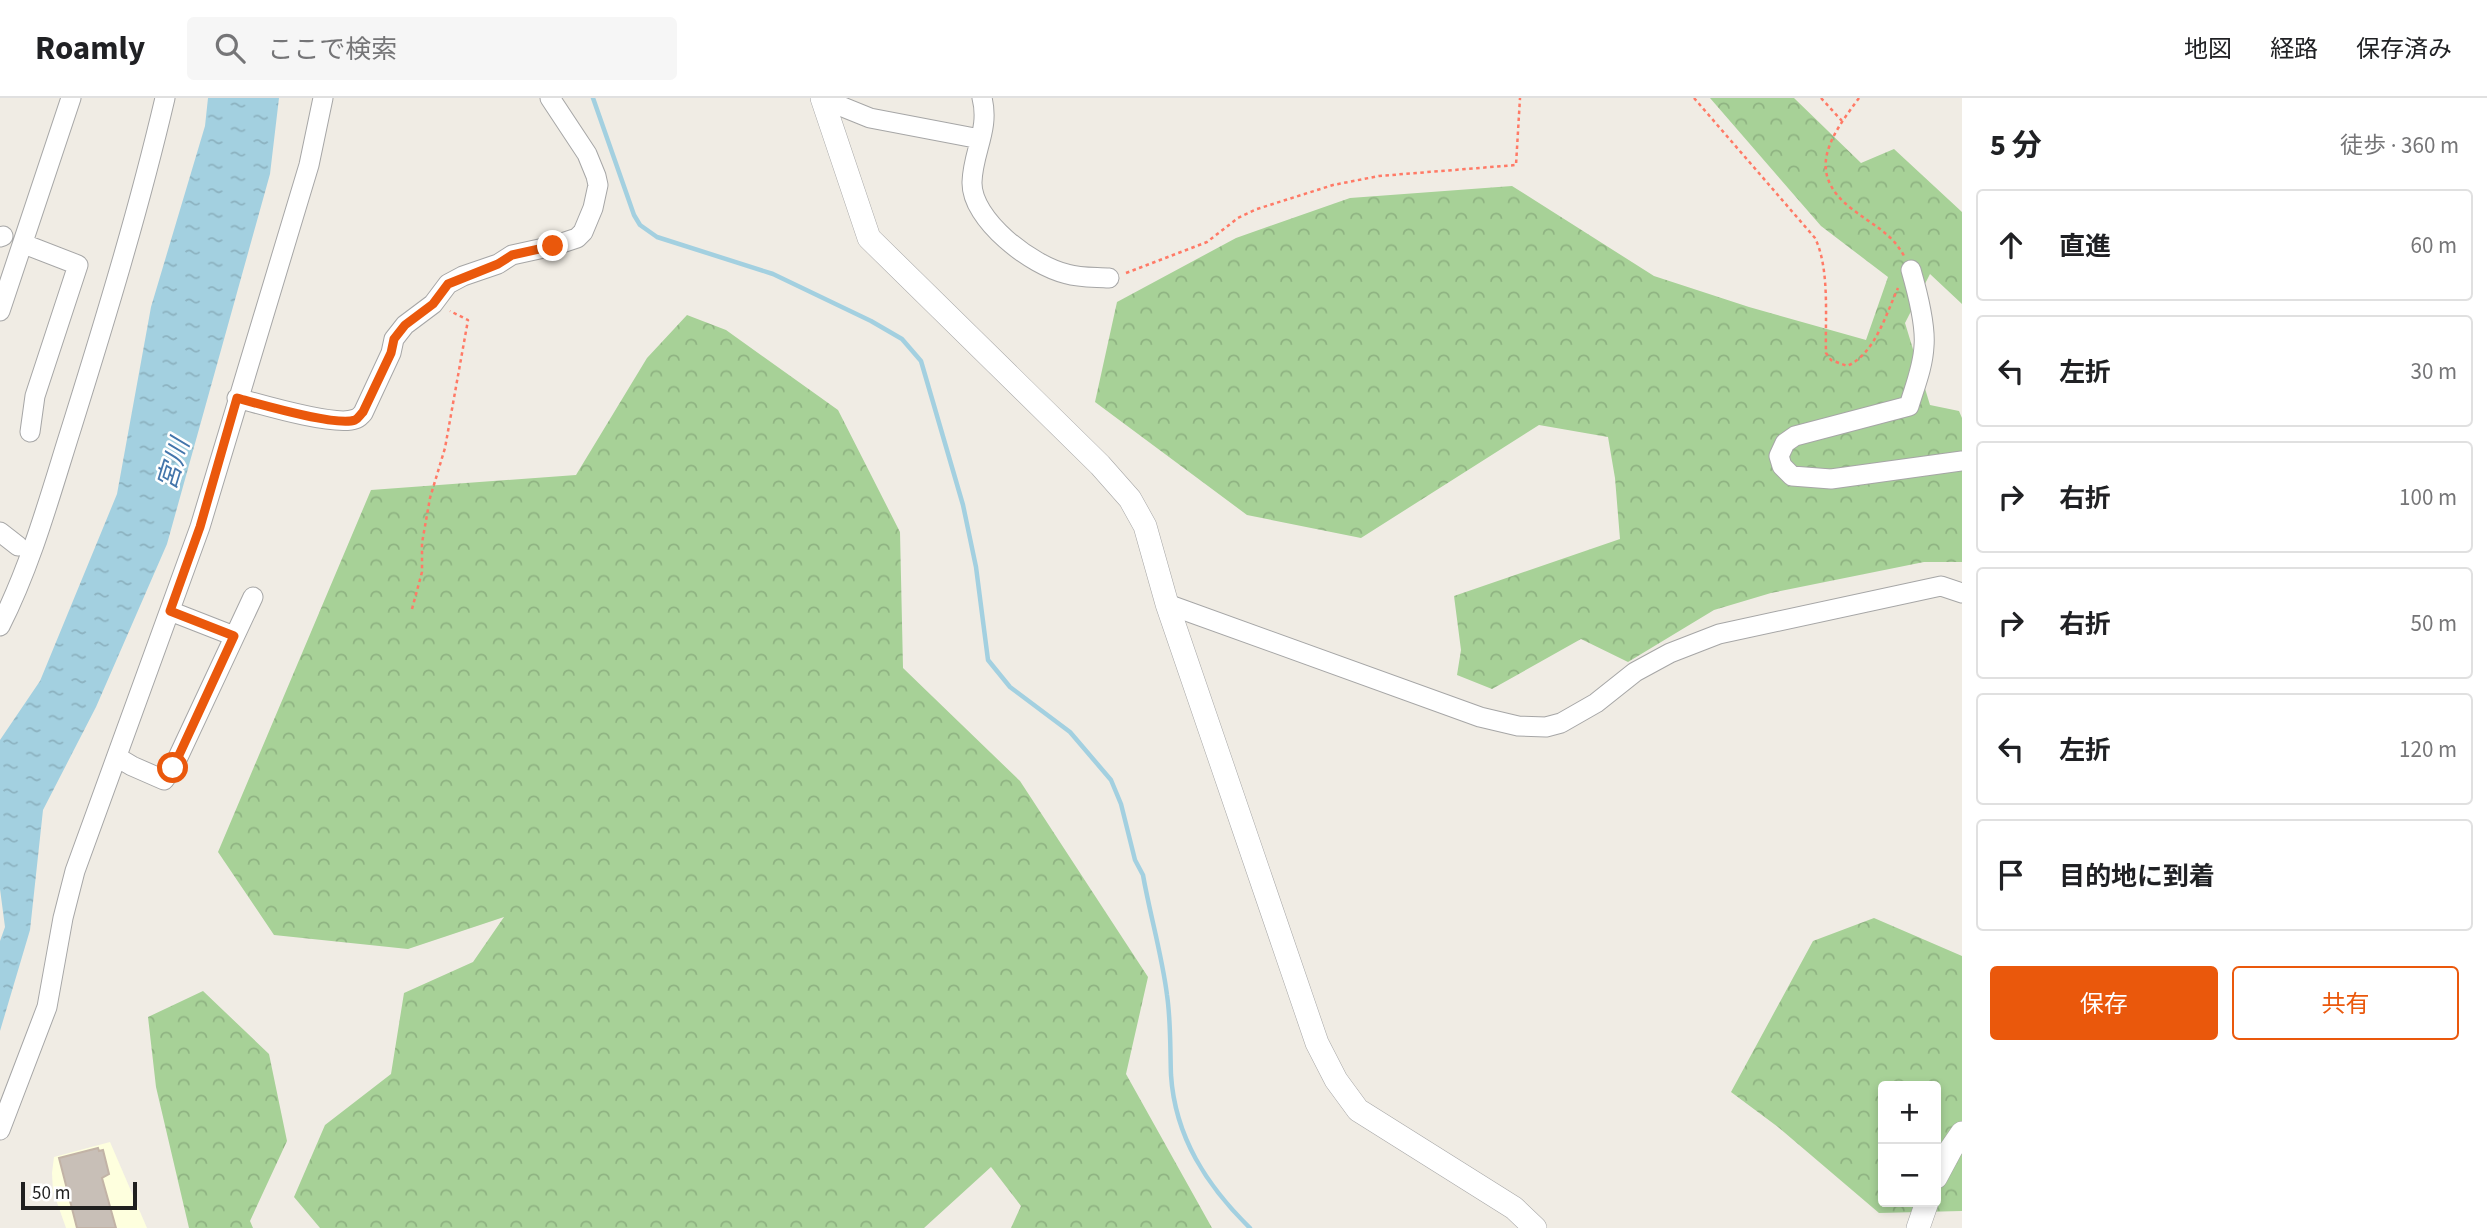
<!DOCTYPE html>
<html lang="ja">
<head>
<meta charset="utf-8">
<style>
	:root { --surface:#fff; --page:#f6f6f6; --text:#202124; --muted:#757577; --line:#e0e0e0; --accent:#ea580c }
	body { margin:0; font-family:"Source Sans 3","Noto Sans JP",sans-serif; background:var(--page); color:var(--text) }
	.controls { position:absolute; right:21px; bottom:21px; display:grid; overflow:hidden; border-radius:7px; box-shadow:0 4px 10px #0003 }
	.controls button { width:63px; height:63px; display:grid; place-items:center; padding:0; border:0; border-bottom:2px solid var(--line); background:var(--surface); color:var(--text); font:35px sans-serif }
	.scale { position:absolute; left:21px; bottom:18px; width:116px; box-sizing:border-box; padding-left:7px; border:4px solid #1f1f1f; border-top:0; font-size:19px; line-height:24px; white-space:nowrap; color:#1f1f1f; -webkit-text-stroke:5px #fff; paint-order:stroke }
	.stop { position:absolute; width:21px; height:21px; margin:-16px; border:5px solid #ea580c; border-radius:50%; background:#fff }
	.stop.end { background:#ea580c; border-color:#fff; box-shadow:0 2px 7px #0008 }
	.list { margin:0; padding:0; list-style:none }
	h2 { display:flex; justify-content:space-between; align-items:center; height:91px; margin:0; padding:0 28px; font-size:30px }
	h2 small { font-size:23px; font-weight:400; color:var(--muted) }
	.list li { display:grid; grid-template-columns:46px 1fr auto; gap:21px; align-items:center; box-sizing:border-box; height:112px; margin:0 14px 14px; padding:0 14px; border:2px solid var(--line); border-radius:7px }
	.list b { display:block; font-size:26px; white-space:nowrap }
	.list em { font-size:23px; font-style:normal; color:var(--muted) }
	.actions { display:flex; gap:14px; padding:21px 28px }
	.actions a { flex:1; padding:16px 0; border:2px solid var(--accent); border-radius:7px; text-align:center; font-size:24px; color:var(--accent) }
	.actions .main { background:var(--accent); color:#fff }
	.icon { flex:none; width:38px; height:38px; fill:none; stroke:currentColor; stroke-width:2; stroke-linecap:round; stroke-linejoin:round }
	.map { position:relative; flex:none; width:1962px; height:1130px; overflow:hidden }
	header { display:flex; align-items:center; gap:42px; box-sizing:border-box; height:98px; padding:0 35px; background:var(--surface); border-bottom:2px solid var(--line) }
	header strong { font-size:33px }
	nav { display:flex; gap:38px; margin-inline-start:auto; font-size:24px }
	.search { width:490px; height:63px; background:var(--page); display:flex; align-items:center; gap:18px; box-sizing:border-box; padding:0 24px; border-radius:7px; color:var(--muted); font-size:26px }
	main { display:flex }
	aside { flex:1; background:var(--surface) }
	.map>svg:first-child { display:block }
	.education { fill:#feffde }
	.forest { fill:url(#forest-crowns); fill-rule:evenodd }
	.water { fill:url(#water-ripples) }
	.lines { fill:none; stroke-linecap:round; stroke-linejoin:round }
	.stream { stroke:#a3d0e0; stroke-width:4.5 }
	.building { fill:#c8bfb7; stroke:#c2b3a6; stroke-width:2 }
	.minor-casing { stroke:#a6a6a6; stroke-width:21 }
	.tertiary-casing { stroke:#a6a6a6; stroke-width:24 }
	.path { stroke:#ff7a66; stroke-width:2.5; stroke-dasharray:3.5 3.5; stroke-linecap:butt }
	.minor { stroke:#fff; stroke-width:19 }
	.tertiary { stroke:#fff; stroke-width:23 }
	.route { stroke:#ea580c; stroke-width:9 }
	.labels { text-anchor:middle; stroke-width:5; stroke-linejoin:round; paint-order:stroke }
	.water-label { font-size:26px; font-style:italic; fill:#4375ab; stroke:#fff }
</style>
</head>
<body>
<header>
<strong>Roamly</strong>
<div class="search"><svg class="icon" aria-label="search" viewBox="0 0 24 24"><circle cx="10" cy="10" r="6"/><path d="M15 15l6 6"/></svg>ここで検索</div>
<nav><a>地図</a><a>経路</a><a>保存済み</a></nav>
</header>
<main>
<div class="map">
<svg width="1962" height="1130" viewBox="0 0 1962 1130">
	<defs>
		<pattern id="forest-crowns" width="20" height="18" patternUnits="userSpaceOnUse" patternTransform="scale(1.75)"><rect width="20" height="18" fill="#a7d197"/><path d="M2 6a3 3 0 1 1 6 0M12 15a3 3 0 1 1 6 0" fill="none" stroke="#8fb382"/></pattern>
		<pattern id="water-ripples" width="26" height="14" patternUnits="userSpaceOnUse" patternTransform="scale(1.75)"><rect width="26" height="14" fill="#a3d0e0"/><path d="M2 4q2-2 4 0t4 0M15 11q2-2 4 0t4 0" fill="none" stroke="#8cb2c0"/></pattern>
	</defs>
	<rect width="100%" height="100%" fill="#f0ece4"/>
	<path class="education" d="M110 1044 147 1130H66L53 1093 52 1075 54 1059Z"/>
	<path class="forest" d="M1710 0H1794L1861 65 1894 51 1962 114V206L1930 176 1905 225 1930 307 1959 313 1962 320V464H1924L1771 495 1714 512 1628 564 1581 541 1492 591 1457 577 1461 552 1454 498 1620 441 1615 380 1608 339 1539 327 1361 440 1247 417 1095 304 1117 204 1236 140 1350 100 1512 88 1654 178 1749 209 1866 242 1888 179 1821 128Z
		M687 217 726 232 838 312 900 434 903 570 1020 683 1148 879 1126 976 1212 1130H1011L1021 1108 991 1069 924 1130H320L294 1099 325 1027 391 976 404 895 473 864 504 819 408 851 274 837 218 754 371 392 576 377 647 260Z
		M1874 820 1962 858V1113L1879 1115 1778 1029 1731 994 1813 843ZM1883 988H1936V1104H1883Z
		M203 893 269 956 287 1043 250 1123 253 1130H189L156 989 148 919Z"/>
	<path class="water" d="M208 0H279L270 76 167 446 96 609 43 712 30 832 0 933V843L5 829 0 791V642L40 583 117 396 151 209 205 28Z"/>
	<g class="lines">
		<path class="stream" d="M593 0 634 117 640 127 657 139 773 176 871 223 902 241 921 263 963 407 976 469 988 562 1010 589 1070 634 1111 682 1121 706 1135 762 1143 777C1150 817 1162 857 1167 897 1171 924 1170 951 1171 977 1175 1039 1207 1088 1250 1130"/>
	</g>
	<path class="building" d="M98 1050 99 1053 103 1052 109 1076 102 1080 116 1130H77L59 1060Z"/>
	<g class="lines">
		<g class="minor-casing">
			<path id="minor" d="M982 0C990 31 973 53 972 84 971 122 1032 168 1067 176 1080 180 1096 179 1109 180
				M823 1 870 20 980 41
				M0 139 3 138
				M24 146 78 167 35 298 30 334
				M1911 172C1917 193 1926 226 1924 248 1923 269 1915 288 1909 308L1795 338 1785 345 1779 358 1782 368 1792 378 1831 381 1962 363
				M0 213 71 0
				M237 300C259 306 336 329 355 321 359 320 360 318 363 315L391 255 394 241 405 227 433 206 448 186 463 178 498 166 512 157 553 148 577 140 583 134 593 110 598 87 596 78 587 56 550 0
				M0 434 18 448
				M1167 506 1480 619 1518 628 1546 629 1561 625 1596 605 1635 574 1670 555 1719 536 1941 488 1962 495
				M170 513 234 538
				M0 528C32 465 51 394 72 328 106 219 139 111 165 0
				M117 659 132 668 164 682 173 670 253 499
				M0 1032 47 909 63 820 75 773 200 429 309 67 323 0"/>
		</g>
		<g class="tertiary-casing">
			<path id="tertiary" d="M822 0 869 140 1100 367 1130 401 1145 428 1167 506 1317 945 1336 982 1358 1012 1514 1110 1535 1130
				M1936 1079 1951 1051 1962 1035
				M1918 1130 1927 1104"/>
		</g>
		<path class="path" d="M1694 0 1815 140C1830 171 1825 220 1826 255L1831 262 1847 268C1875 256 1886 216 1898 190
			M1821 0 1842 23
			M1859 0C1831 38 1804 74 1852 111 1871 126 1892 135 1904 158
			M1126 175 1207 144 1238 120 1257 111 1333 87 1379 78 1516 67 1520 0
			M412 511 422 474V445L430 400 445 350 468 222 450 213"/>
		<use href="#minor" class="minor"/>
		<use href="#tertiary" class="tertiary"/>
	</g>
	<g class="lines">
		<path class="route" d="M173 670 234 538 170 513 200 429 237 300C259 306 337 329 355 322 359 320 360 317 363 314L391 255 394 241 405 227 433 206 448 186 498 166 512 157 553 148"/>
	</g>
	<g class="labels">
		<g class="water-label">
			<text transform="translate(173 366) rotate(-73)" y="9">宮川</text>
		</g>
	</g>
</svg>
<div class="controls">
<button>+</button>
<button>−</button>
</div>
<div class="scale">50 m</div>
<div class="stop" style="left:173px;top:670px"></div>
<div class="stop end" style="left:553px;top:148px"></div>
</div>
<aside>
<h2>5 分<small>徒歩 · 360 m</small></h2>
<ul class="list">
<li><svg class="icon" aria-label="ahead" viewBox="0 0 24 24"><path d="M12 20V5M6 11l6-6 6 6"/></svg><div><b>直進</b></div><em>60 m</em></li>
<li><svg class="icon" aria-label="left" viewBox="0 0 24 24"><path d="M17 20v-9H6M10 6l-5 5 5 5"/></svg><div><b>左折</b></div><em>30 m</em></li>
<li><svg class="icon" aria-label="right" viewBox="0 0 24 24"><path d="M7 20v-9h11M14 6l5 5-5 5"/></svg><div><b>右折</b></div><em>100 m</em></li>
<li><svg class="icon" aria-label="right" viewBox="0 0 24 24"><path d="M7 20v-9h11M14 6l5 5-5 5"/></svg><div><b>右折</b></div><em>50 m</em></li>
<li><svg class="icon" aria-label="left" viewBox="0 0 24 24"><path d="M17 20v-9H6M10 6l-5 5 5 5"/></svg><div><b>左折</b></div><em>120 m</em></li>
<li><svg class="icon" aria-label="arrive" viewBox="0 0 24 24"><path d="M6 21V4h12l-3 4 3 4H6"/></svg><div><b>目的地に到着</b></div></li>
</ul>
<div class="actions"><a class="main">保存</a><a>共有</a></div>
</aside>
</main>
</body>
</html>
